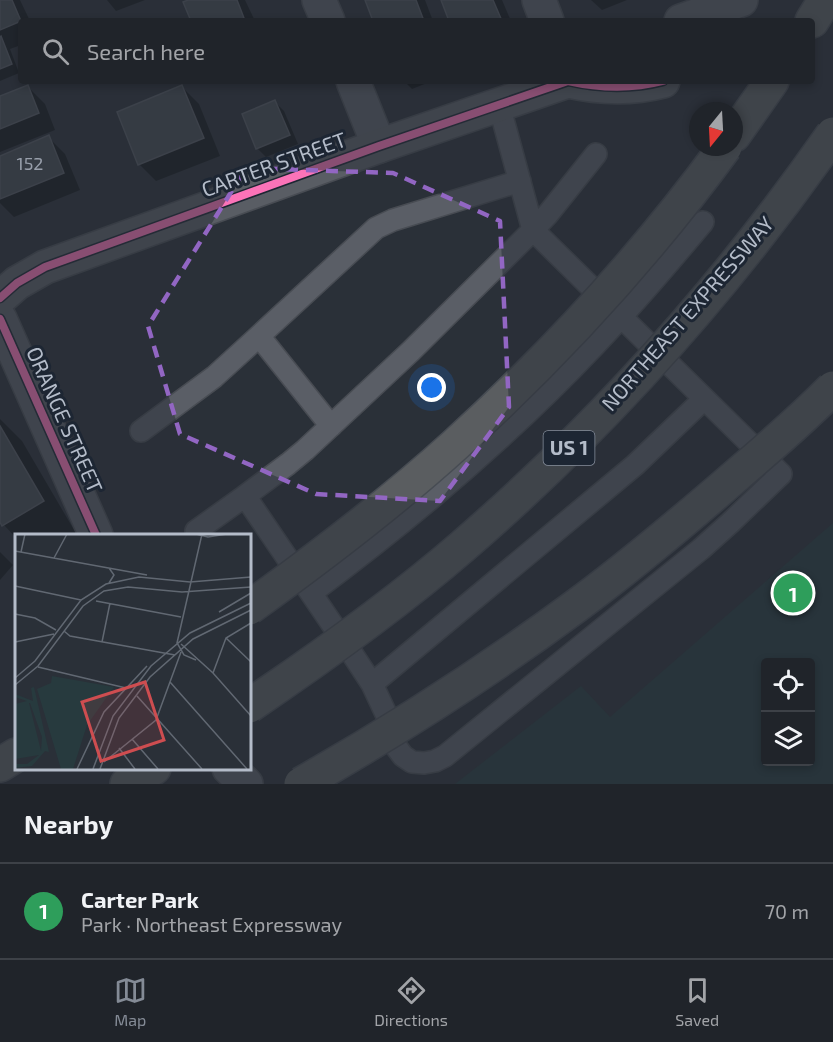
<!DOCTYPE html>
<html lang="en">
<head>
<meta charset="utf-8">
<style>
	:root { --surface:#20242a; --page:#2d3036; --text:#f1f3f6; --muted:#a2a4a8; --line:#3d4147; --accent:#848b96 }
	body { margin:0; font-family:"Exo 2",sans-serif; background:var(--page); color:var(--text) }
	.controls { position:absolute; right:18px; bottom:18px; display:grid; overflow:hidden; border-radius:6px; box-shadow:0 3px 9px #0003 }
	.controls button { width:54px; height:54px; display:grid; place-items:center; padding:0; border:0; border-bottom:2px solid var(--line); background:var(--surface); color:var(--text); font:30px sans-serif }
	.compass { position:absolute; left:689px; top:102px; width:54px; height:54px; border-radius:50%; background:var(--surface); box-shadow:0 3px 9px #0003; rotate:198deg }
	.you { position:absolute; left:432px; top:388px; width:21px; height:21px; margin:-15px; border:4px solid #fff; border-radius:50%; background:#1a73e8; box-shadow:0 0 0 9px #1a73e833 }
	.badge { display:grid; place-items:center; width:39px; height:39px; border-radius:50%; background:var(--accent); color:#fff; font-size:20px; font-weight:700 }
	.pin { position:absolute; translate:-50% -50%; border:3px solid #fff; box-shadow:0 2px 6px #0006 }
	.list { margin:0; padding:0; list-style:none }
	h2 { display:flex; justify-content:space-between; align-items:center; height:78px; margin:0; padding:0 24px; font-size:26px }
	h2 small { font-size:20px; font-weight:400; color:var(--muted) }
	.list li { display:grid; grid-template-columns:39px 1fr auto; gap:18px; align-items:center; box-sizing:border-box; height:96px; padding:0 24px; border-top:2px solid var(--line) }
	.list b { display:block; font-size:22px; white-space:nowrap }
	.list p { margin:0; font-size:20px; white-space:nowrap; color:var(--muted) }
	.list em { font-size:20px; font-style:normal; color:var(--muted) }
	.icon { flex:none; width:33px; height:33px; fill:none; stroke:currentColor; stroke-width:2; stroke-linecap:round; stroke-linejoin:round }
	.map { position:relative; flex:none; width:833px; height:784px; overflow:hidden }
	.search { position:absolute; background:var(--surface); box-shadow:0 3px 9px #0003; left:18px; right:18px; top:18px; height:66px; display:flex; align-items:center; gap:15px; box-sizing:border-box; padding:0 21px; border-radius:6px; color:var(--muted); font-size:22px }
	.sheet { height:174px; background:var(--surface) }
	nav { display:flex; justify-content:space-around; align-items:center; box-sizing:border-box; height:84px; border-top:2px solid var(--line); background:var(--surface); font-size:16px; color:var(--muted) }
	nav a { display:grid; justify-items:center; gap:3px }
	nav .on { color:var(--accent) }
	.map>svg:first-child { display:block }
	.green { fill:#273a3e; fill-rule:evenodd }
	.shadow { fill:#0007 }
	.building { fill:#444950; stroke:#52575f; stroke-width:1.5 }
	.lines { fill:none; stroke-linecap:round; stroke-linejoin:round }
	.lane-casing { stroke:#484c53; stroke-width:24 }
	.street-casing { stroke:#484c53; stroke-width:36 }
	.secondary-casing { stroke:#484c53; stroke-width:36 }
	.highway-casing { stroke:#474c53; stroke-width:36 }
	.lane { stroke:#5a5e66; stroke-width:21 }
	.street { stroke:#5a5e66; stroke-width:33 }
	.secondary { stroke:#595d64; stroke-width:33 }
	.highway { stroke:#5a5d60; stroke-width:33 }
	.highway-bridge-casing { stroke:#474c53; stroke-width:36; stroke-linecap:butt }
	.highway-bridge { stroke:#5a5d60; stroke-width:33 }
	.cycleway-casing { stroke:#1d2633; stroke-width:11 }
	.cycleway { stroke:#fb73b8; stroke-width:8 }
	.marked { fill:none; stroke:#9266c3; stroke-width:4.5; stroke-dasharray:12 8; stroke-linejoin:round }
	.labels { text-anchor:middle; stroke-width:6; stroke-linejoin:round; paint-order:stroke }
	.number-label { font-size:18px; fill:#989fab }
	.shield { fill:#1d2633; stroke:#878f9c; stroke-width:1.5 }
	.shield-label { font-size:20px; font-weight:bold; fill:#b4bcc9 }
	.street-label { font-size:21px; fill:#b4bcc9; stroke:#1d2633 }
	.inset-road { fill:none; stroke:#616872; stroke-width:1.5 }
	.view { fill:#ce4d50; fill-opacity:0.15; stroke:#ce4d50; stroke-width:3 }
	.inset-edge { fill:none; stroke:#b4bcc9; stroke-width:3 }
</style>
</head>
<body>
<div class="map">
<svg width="833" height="784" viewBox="0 0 833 784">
	<rect width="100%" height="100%" fill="#2a3038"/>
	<path class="green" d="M833 523V784H455L581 686 610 717ZM766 662H810V762H766Z"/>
	<path class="shadow" d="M0 0H20L30 21H21V45L10 49 19 73 0 81Z
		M107 0H145L116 11Z
		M187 0H245L255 21H192Z
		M366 0H425L433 21H375Z
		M442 0H502L511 21H451Z
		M591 0H627L602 10Z
		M404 81H432L412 89Z
		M28 87 45 104 55 130 0 152V98Z
		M182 87 199 104 220 156 156 181 139 164Z
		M275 102 284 111 298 144 266 157 257 148Z
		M48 137 65 154 80 190 14 217 0 203V157Z
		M0 419 22 441 77 535H16V538L4 525 0 519Z
		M0 552 13 565 0 580Z"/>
	<path class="building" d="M0 0H12L21 21 0 30Z
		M188 0H237L244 18 236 21H191L183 2Z
		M365 0H416L424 21H373Z
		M441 0H493L502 21H449Z
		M1 36 12 64 0 69V37Z
		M28 85 39 113 0 129V96Z
		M182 85 204 138 138 165 117 112Z
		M275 100 290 135 256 149 242 114Z
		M49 135 64 173 0 199V156Z
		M0 426 44 501 2 526 0 522Z"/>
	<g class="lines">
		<g class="lane-casing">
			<path id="lane" d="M499 105 533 230
				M533 230 781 474 730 523 701 549 445 756 435 761 424 763 412 762 403 756 397 748 387 716 372 684 351 652 245 496 288 464 305 450 411 351Z
				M533 230 548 214 596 154
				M331 426 259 336 376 228 393 220 520 181
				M141 431 214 377 259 336
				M196 531 245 496
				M311 593C412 518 509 436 595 345 633 305 668 264 703 222
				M372 684 635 465 704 399"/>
		</g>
		<g class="street-casing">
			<path id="street" d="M319 0 328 21
				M539 0 547 21
				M353 81 379 146
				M0 319 96 535
				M229 768 246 784"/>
		</g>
		<g class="secondary-casing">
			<path id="secondary" d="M681 21 741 0
				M568 81C599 88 632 89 663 81
				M0 298 17 283 45 267 379 146 568 81"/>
		</g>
		<g class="highway-casing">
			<path id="highway" d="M812 21 825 0
				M734 135 772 81
				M0 765 16 755
				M127 784 154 768"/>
		</g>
		<use href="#lane" class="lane"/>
		<use href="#street" class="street"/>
		<use href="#secondary" class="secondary"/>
		<use href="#highway" class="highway"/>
		<g class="highway-bridge-casing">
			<path id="highway-bridge" d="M249 608C320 557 390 504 455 445 554 355 646 255 725 147
				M249 706C323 656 396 604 463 546 603 425 727 286 833 134
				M301 784C396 730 488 671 576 606 632 565 686 519 738 474 771 446 803 418 833 388"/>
		</g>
		<use href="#highway-bridge" class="highway-bridge"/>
		<g class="cycleway-casing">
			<path id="cycleway" d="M568 81C599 88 632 89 663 81
				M0 298 17 283 45 267 379 146 568 81
				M0 319 96 535"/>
		</g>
		<use href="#cycleway" class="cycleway"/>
	</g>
	<path d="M0 0H833V784H0ZM246 168 393 173 500 221 509 407 440 501 316 494 180 434 148 326Z" fill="#2a3038" fill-opacity=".55" fill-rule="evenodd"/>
	<path class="marked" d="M246 168 393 173 500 221 509 407 440 501 316 494 180 434 148 326Z"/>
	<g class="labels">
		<g class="number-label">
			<text x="30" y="170">152</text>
		</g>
		<rect class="shield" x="543.5" y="431" width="51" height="34" rx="4.5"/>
		<g class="shield-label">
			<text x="569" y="455">US 1</text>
		</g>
		<g class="street-label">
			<text transform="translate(274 165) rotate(-20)" y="7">CARTER STREET</text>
			<text transform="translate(688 314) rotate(-49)" y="7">NORTHEAST EXPRESSWAY</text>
			<text transform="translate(64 420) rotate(66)" y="7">ORANGE STREET</text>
		</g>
	</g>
	<g transform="translate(15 534)">
		<rect width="236" height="236" fill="#2a3038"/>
		<path d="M37 142 99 153 72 191 58 235H46L22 155 36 149ZM19 153 34 218 30 217 17 232 0 234V230H12L24 221 0 225V170L12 167 0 163V160L18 167 16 154ZM15 169 27 203 26 217 14 169Z" fill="#273a3e" fill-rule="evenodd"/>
		<path class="inset-road" d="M181 0 193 3 212 0M0 17 132 41M6 18 10 0M39 24 52 0M94 34 99 41 94 49M0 52 66 66M81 67 166 83M204 78 236 59M0 80 20 84 41 96M49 97 55 102 160 121M211 104 236 128M0 108 39 100M87 108 95 69M166 110 198 139 236 182M181 126 169 121 162 109 187 0M23 133 111 154M198 139 211 104 236 89M0 144 20 127 66 66 91 50 124 43 175 48 236 43M155 148 232 235M0 151 23 132 68 72 89 57 113 53 167 58 236 53M122 162 187 235M117 205 143 235M104 214 120 235M89 228 141 186 166 118M62 235 89 178 132 132M78 235 98 182 136 132 175 99 236 69M85 235 104 184 135 143 178 105 236 76"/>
		<path class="view" d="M130 148 149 206 86 227 67 168Z"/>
		<rect width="236" height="236" class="inset-edge"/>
	</g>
</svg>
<div class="controls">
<button><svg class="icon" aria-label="locate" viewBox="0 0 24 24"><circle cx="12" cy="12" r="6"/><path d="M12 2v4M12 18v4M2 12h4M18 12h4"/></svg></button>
<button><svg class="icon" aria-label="layers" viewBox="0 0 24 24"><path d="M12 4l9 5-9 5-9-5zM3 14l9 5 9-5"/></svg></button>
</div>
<svg class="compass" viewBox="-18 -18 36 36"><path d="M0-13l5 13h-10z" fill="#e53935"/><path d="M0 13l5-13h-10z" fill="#a2a4a8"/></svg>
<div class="you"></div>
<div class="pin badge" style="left:793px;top:593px;background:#2e9e5b">1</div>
<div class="search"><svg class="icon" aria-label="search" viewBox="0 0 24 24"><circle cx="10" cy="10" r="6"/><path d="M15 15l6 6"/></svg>Search here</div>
</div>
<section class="sheet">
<h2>Nearby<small></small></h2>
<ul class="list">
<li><span class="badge" style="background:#2e9e5b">1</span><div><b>Carter Park</b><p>Park · Northeast Expressway</p></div><em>70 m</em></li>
</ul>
</section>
<nav>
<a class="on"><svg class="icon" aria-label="map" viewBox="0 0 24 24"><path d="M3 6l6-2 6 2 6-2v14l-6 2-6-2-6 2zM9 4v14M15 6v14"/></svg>Map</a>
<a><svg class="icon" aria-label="directions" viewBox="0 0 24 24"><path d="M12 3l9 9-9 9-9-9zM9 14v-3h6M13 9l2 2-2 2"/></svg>Directions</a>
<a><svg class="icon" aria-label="saved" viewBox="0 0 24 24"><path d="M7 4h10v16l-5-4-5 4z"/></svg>Saved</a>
</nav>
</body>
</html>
